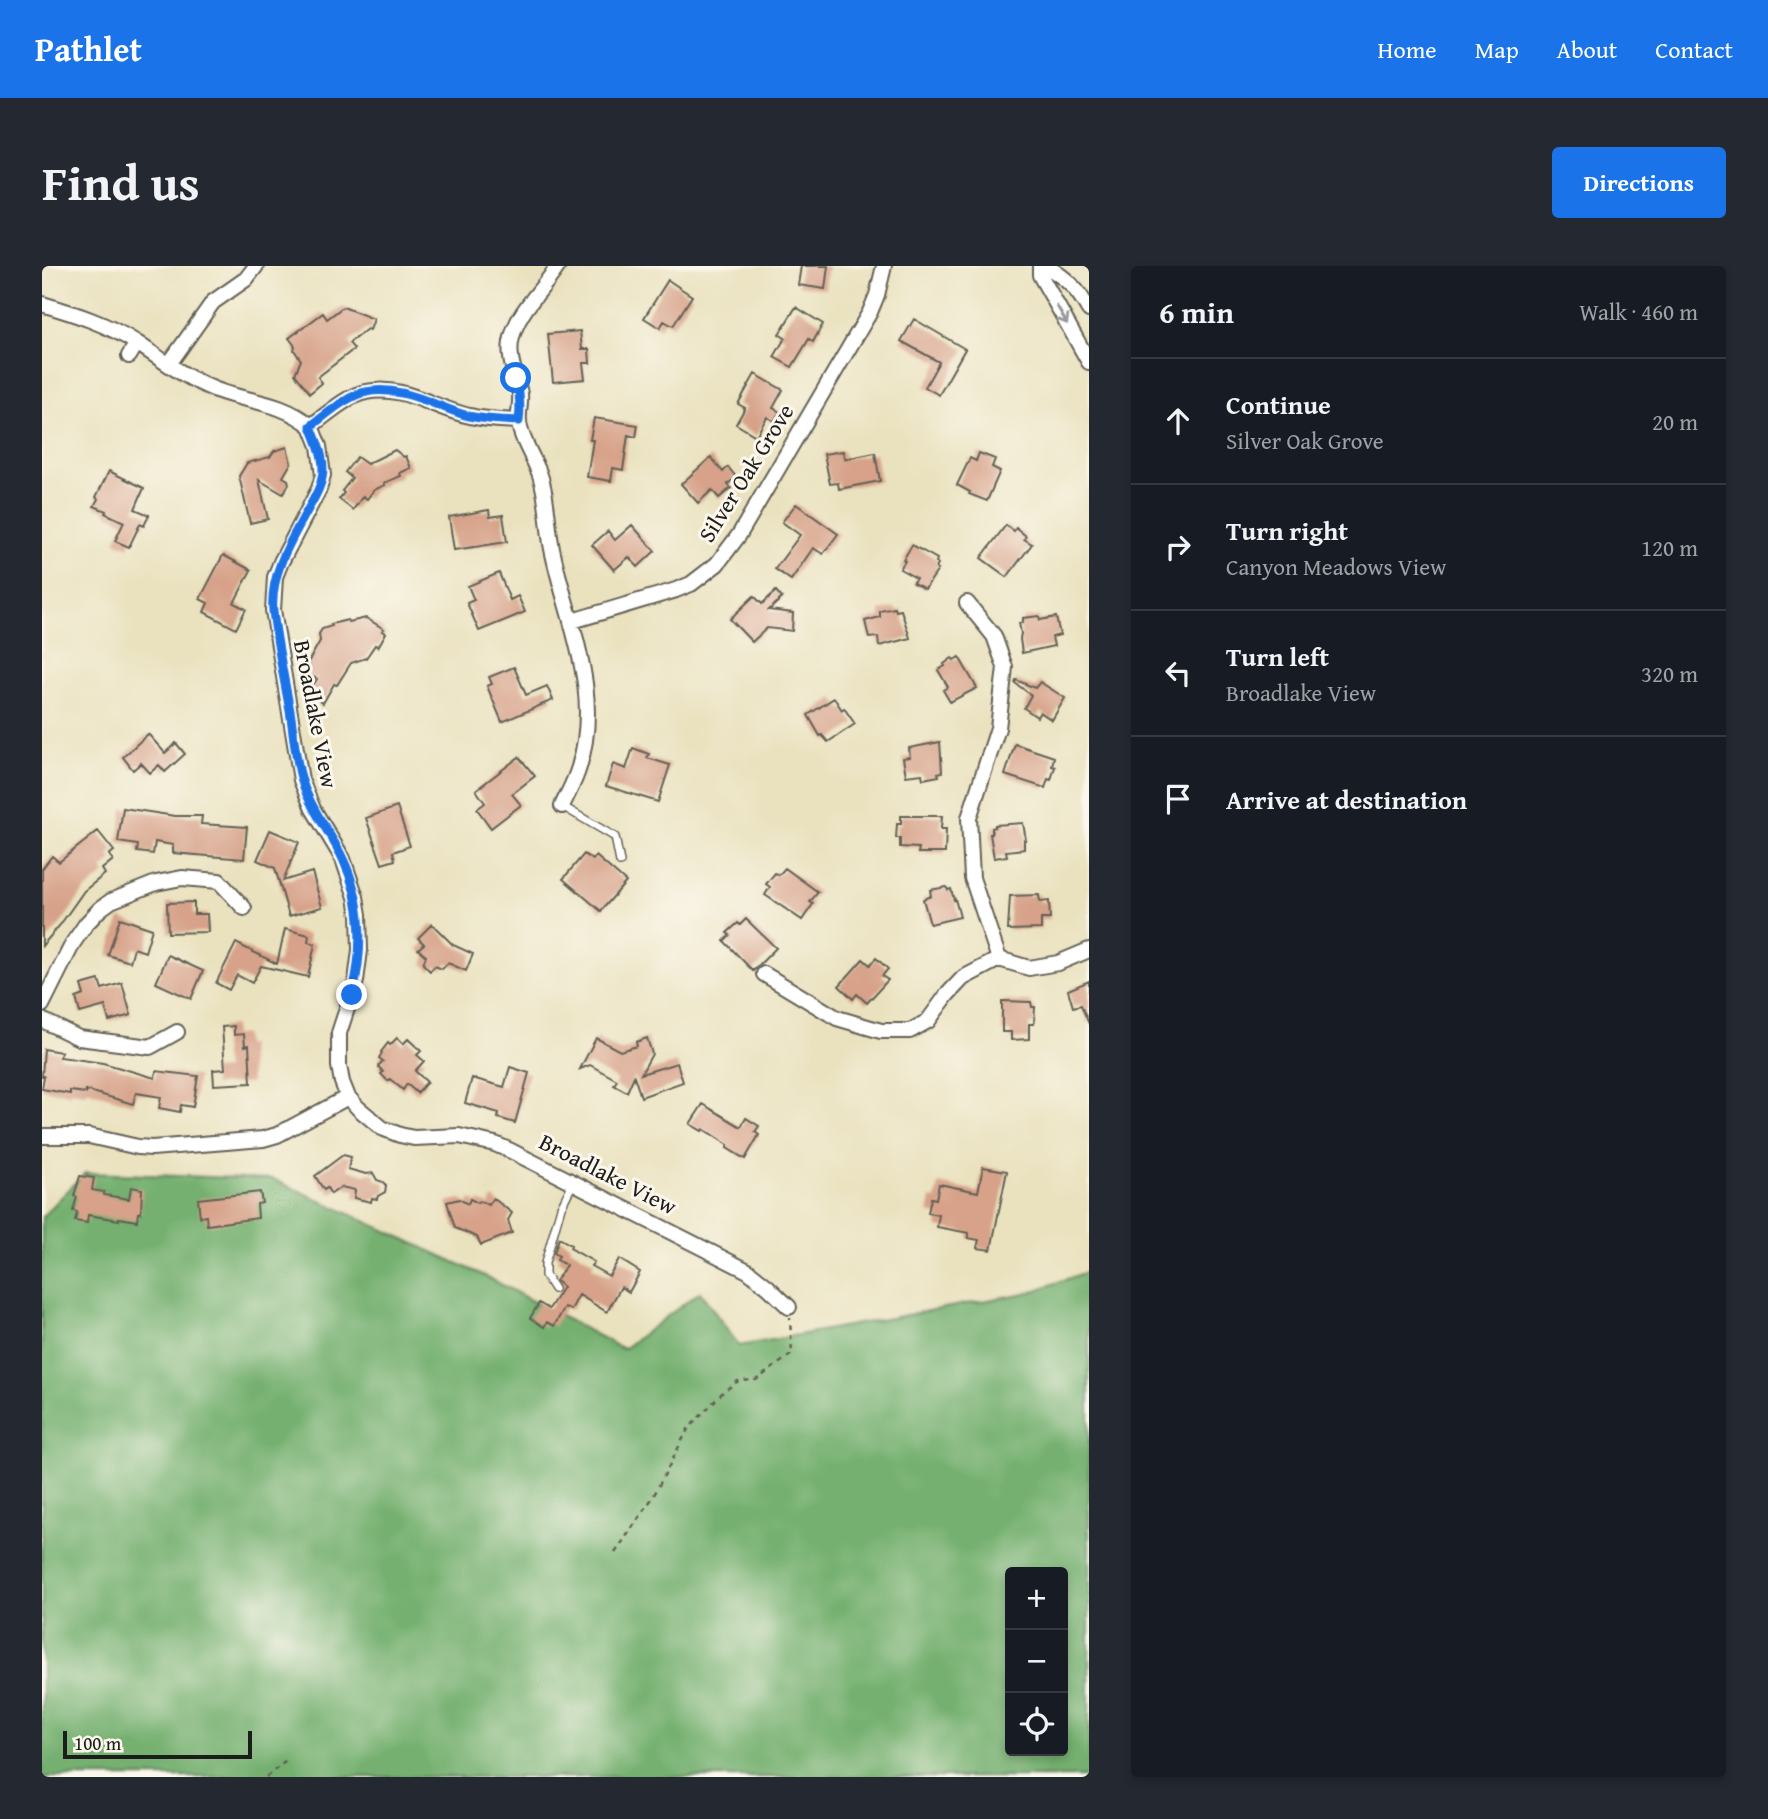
<!DOCTYPE html>
<html lang="en">
<head>
<meta charset="utf-8">
<style>
	:root { --surface:#171b24; --page:#242831; --text:#f1f3f6; --muted:#9ea1a6; --line:#363941; --accent:#1a73e8 }
	body { margin:0; font-family:"Gentium Book Plus",serif; background:var(--page); color:var(--text) }
	.controls { position:absolute; right:21px; bottom:21px; display:grid; overflow:hidden; border-radius:7px; box-shadow:0 4px 10px #0003 }
	.controls button { width:63px; height:63px; display:grid; place-items:center; padding:0; border:0; border-bottom:2px solid var(--line); background:var(--surface); color:var(--text); font:35px sans-serif }
	.scale { position:absolute; left:21px; bottom:18px; width:189px; box-sizing:border-box; padding-left:7px; border:4px solid #1c1c1c; border-top:0; font-size:19px; line-height:24px; white-space:nowrap; color:#1c1c1c; -webkit-text-stroke:5px #fbf7ec; paint-order:stroke }
	.stop { position:absolute; width:21px; height:21px; margin:-16px; border:5px solid #1a73e8; border-radius:50%; background:#fff }
	.stop.end { background:#1a73e8; border-color:#fff; box-shadow:0 2px 7px #0008 }
	.list { margin:0; padding:0; list-style:none }
	h2 { display:flex; justify-content:space-between; align-items:center; height:91px; margin:0; padding:0 28px; font-size:30px }
	h2 small { font-size:23px; font-weight:400; color:var(--muted) }
	.list li { display:grid; grid-template-columns:46px 1fr auto; gap:21px; align-items:center; box-sizing:border-box; height:126px; padding:0 28px; border-top:2px solid var(--line) }
	.list b { display:block; font-size:26px; white-space:nowrap }
	.list p { margin:0; font-size:23px; white-space:nowrap; color:var(--muted) }
	.list em { font-size:23px; font-style:normal; color:var(--muted) }
	.icon { flex:none; width:38px; height:38px; fill:none; stroke:currentColor; stroke-width:2; stroke-linecap:round; stroke-linejoin:round }
	.map { position:relative; flex:none; width:1047px; height:1511px; overflow:hidden; border-radius:7px }
	header { display:flex; align-items:center; gap:42px; box-sizing:border-box; height:98px; padding:0 35px; background:var(--accent); color:#fff }
	header strong { font-size:33px }
	nav { display:flex; gap:38px; margin-inline-start:auto; font-size:24px }
	.intro { display:flex; align-items:center; justify-content:space-between; box-sizing:border-box; height:168px; padding:0 42px }
	h1 { margin:0; font-size:49px }
	.button { padding:18px 32px; border-radius:7px; background:var(--accent); color:#fff; font-size:24px; font-weight:700 }
	main { display:flex; gap:42px; padding:0 42px }
	aside { flex:1; background:var(--surface); border-radius:7px; box-shadow:0 4px 10px #0003 }
	.map>svg:first-child { display:block }
	.forest { fill:#74b06f; stroke:#486646; stroke-width:2; fill-rule:evenodd }
	.building { fill:#d7a289 }
	.lines { fill:none; stroke-linecap:round; stroke-linejoin:round }
	.service-casing { stroke:#646155; stroke-width:10 }
	.minor-casing { stroke:#646155; stroke-width:18 }
	.path { stroke:#646155; stroke-width:2.5; stroke-dasharray:5 5; stroke-linecap:butt }
	.service { stroke:#fff; stroke-width:7 }
	.minor { stroke:#fff; stroke-width:14 }
	.oneway { stroke:#999 }
	.route { stroke:#1a73e8; stroke-width:9 }
	.labels { text-anchor:middle; stroke-width:6; stroke-linejoin:round; paint-order:stroke }
	.street-label { font-size:23px; fill:#1c1c1c; stroke:#fbf7ec }
</style>
</head>
<body>
<header>
<strong>Pathlet</strong>
<nav><a>Home</a><a>Map</a><a>About</a><a>Contact</a></nav>
</header>
<div class="intro"><h1>Find us</h1><a class="button">Directions</a></div>
<main>
<div class="map">
<svg width="1047" height="1511" viewBox="0 0 1047 1511">
	<rect width="100%" height="100%" fill="#fbf7ec"/>
	<filter id="ink" filterUnits="userSpaceOnUse"><feTurbulence type="fractalNoise" baseFrequency=".0143" numOctaves="2"/><feDisplacementMap in="SourceGraphic" scale="14" xChannelSelector="R" yChannelSelector="G"/><feConvolveMatrix kernelMatrix="1 2 1 2 8 2 1 2 1" color-interpolation-filters="sRGB"/></filter>
	<filter id="wash" filterUnits="userSpaceOnUse"><feTurbulence type="fractalNoise" baseFrequency=".00686" numOctaves="4" result="noise"/><feDisplacementMap in="SourceGraphic" scale="28" xChannelSelector="R" yChannelSelector="G"/><feGaussianBlur stdDeviation="1.57" result="paint"/><feColorMatrix in="noise" values="0 0 0 0 0 0 0 0 0 0 0 0 0 0 0 0 0 1.4 0 .05"/><feComposite in="paint" operator="in"/></filter>
	<g filter="url(#wash)">
		<rect width="100%" height="100%" fill="#eae2bf"/>
		<path class="forest" d="M43 907 231 913 443 1010 581 1083 658 1026 697 1080 989 1026 1047 1005V1511H0V951ZM968 1306H1021V1485H968Z"/>
		<g id="blocks">
			<path class="building" d="M759 0H786L783 23 756 19Z
				M626 14 650 30 631 60 622 55 618 62 602 52Z
				M301 41 332 53 328 64 325 63 307 77 312 83 276 111 280 117 268 127 253 108 259 94 252 84 253 80 247 72 281 47 285 53Z
				M754 41 781 58 771 76 767 73 750 101 732 91 743 72 737 68Z
				M872 53 923 83 897 129 883 121 897 96 859 75Z
				M538 65 540 83H547L548 97H541L543 113 511 116 506 68Z
				M713 108 741 124 731 142 738 146 732 155 725 151 714 170 694 158 703 142 696 138Z
				M552 152 596 159 594 171 586 169 581 204 571 202 569 215 545 211 551 174H548Z
				M245 181 249 197 241 211 246 214 247 218 241 228 217 214 226 253 208 257 197 210 205 197 228 191 232 185Z
				M353 184 362 191 364 190 369 202 358 207 359 210 342 217 343 219 332 224 325 233 321 230 311 244 297 233 302 227 300 225 310 212 303 206 315 191 325 198Z
				M801 185 803 193 833 187 838 215 797 223 796 217 788 218 782 188Z
				M937 187 953 193 950 201 958 205 945 235 927 228 928 226 915 219 928 192 934 195Z
				M669 191 681 206 686 201 694 211 686 218 689 222 677 232 670 224 656 237 639 218Z
				M67 205 102 222 93 243 107 249 102 260 98 258 87 281 73 275 82 256 63 247 64 245 52 240 56 233 54 231Z
				M754 238 796 268 781 288 771 282 749 314 733 303 758 269 740 256Z
				M447 244 448 251 461 249 465 276 412 284 407 251Z
				M590 259 613 285 596 301 587 291 572 304 550 279 566 265 573 274Z
				M964 259 972 265 974 262 984 270 982 273 990 278 965 311 939 292Z
				M870 279 895 293 894 296 896 298 894 303 896 304 883 323 871 317 874 312 858 303 863 295 861 294Z
				M181 289 209 304 192 337 204 343 194 363 162 346 166 337 158 333Z
				M457 307 468 334 476 330 483 346 437 365 425 337 432 334 426 320Z
				M734 325 740 332 727 344 751 347 750 365 725 362 710 376 688 353 712 330 720 338Z
				M853 342 854 345 859 344 868 372 837 380 836 371 827 372 823 355 838 351V345Z
				M997 350 998 354 1014 351 1018 369 1010 371 1012 380 980 387 978 373 979 367 977 357 981 356V352Z
				M324 352 342 363 340 365 344 367 336 381 333 379 324 392 309 397 295 419 292 418 281 437 270 430 268 424 275 413 265 408 264 400 278 375 277 368 280 363 290 360 289 358 306 354 307 356Z
				M917 391 935 422 908 436 901 424 906 421 896 404 903 400 902 398 910 392 912 394Z
				M472 401 484 429 505 420 511 434 460 456 445 420 450 418 447 411Z
				M974 414 993 422 998 416 1023 432 1010 454 998 446 995 451 982 442 989 429 973 417Z
				M792 432 800 444 802 442 813 458 786 476 780 469 778 470 766 449Z
				M106 468 123 487 134 477 143 488 123 506 117 499 108 507 99 497 91 504 81 491Z
				M898 476 900 506 896 507 897 510 881 513 880 508 864 510 861 492 868 491 867 482Z
				M973 478 1012 491 1010 500 1013 501 1009 514 1006 513 1003 522 963 509Z
				M591 482 607 488 605 492 628 499 616 536 564 520 571 498 584 503Z
				M477 491 493 510 470 528 479 539 449 562 435 543 443 537 434 524Z
				M355 541 368 580 351 586 353 594 340 598 324 552Z
				M81 542 133 550H160L159 558 205 561 202 593 131 587V579L113 576 111 588 95 586 96 579 76 576Z
				M859 550H900L899 563H904L903 587H876L877 582 858 581V572H854L855 558H859Z
				M981 557 984 574H982V583L964 585 965 590 952 592 948 568H950V562L953 561V559Z
				M228 564 257 576 241 615 270 606 280 641 247 650 233 602 215 594Z
				M56 565 72 585 67 589 71 594 60 603 63 608 42 625 18 659 0 680V603L10 590 17 596Z
				M542 588 551 594 554 590 584 616 559 645 521 613Z
				M743 602 776 626 768 636 771 638 760 654 723 629 728 621 724 618 733 607 737 609Z
				M904 621 906 624 909 623 912 634 913 633 918 651 888 658 881 633 889 630 888 624Z
				M997 629 998 636 1007 635 1008 653H999V663L966 664 968 630Z
				M152 636V648H165L166 666 126 667 125 637Z
				M78 652 110 663 103 686 92 682 88 696 66 689Z
				M704 653 734 682 711 705 682 675 688 669 685 667 696 657 698 659Z
				M390 658 411 679 431 688 424 705 406 697 400 703 393 700 388 705 381 698 384 690 376 683 382 678 376 672Z
				M243 663 267 669 266 676 273 678 266 711 219 700 210 717 195 709 187 724 174 717 194 677 235 698Z
				M126 689 161 705 149 733 114 717Z
				M834 692 846 703 840 710 846 714 825 737 815 728 811 733 797 720 821 693 828 699Z
				M57 714 60 723 80 717 89 749 67 755 63 740 38 747 34 732 42 729 39 719Z
				M1047 715V758L1039 739 1031 741 1026 724Z
				M960 735 989 736 990 741H993L992 758H987V773L969 774V766H960Z
				M192 760V769L202 768 203 780 207 779 209 817 172 819 171 804 183 803 180 761Z
				M355 772 361 778 366 773 379 785 375 789 382 795 373 805 385 816 375 827 365 818 361 824 348 813 346 815 339 808 341 806 336 800 341 795 337 792 340 787 339 786 346 777 348 779Z
				M554 772 578 785 595 780 594 776 605 772 610 788 599 808 635 797 641 816 599 831 592 810 585 826 572 819 575 814 548 799 538 803Z
				M2 783 19 786 18 791 61 797 113 812 114 805 156 810 151 841 139 839 138 846 117 842 119 831 94 827 91 838 44 824V827L28 825V828L0 823 2 810H0Z
				M468 801 487 807 473 857 456 852 457 847 423 837 430 812 462 821Z
				M661 838 699 861 704 852 717 860 713 866 717 869 703 893 685 882 686 879 661 863 660 865 648 858Z
				M301 889 309 891 306 903 324 908 331 907 335 914 341 916 344 920 343 926 336 930 335 933 330 932 329 936 312 932 313 924 299 921 289 928 285 922 282 924 273 910Z
				M941 901 965 905 949 984 935 982 937 974 926 972 927 967 895 961 897 949 886 947 889 932 894 933 897 918 936 926Z
				M38 910 52 912 50 924 62 926V929L87 933 89 921 100 923 99 947H96L95 955 77 952V954L46 949 45 957 33 955 35 946 31 945 35 931 32 930Z
				M218 926 220 937 215 938 216 952 165 959 164 950 158 951 156 933Z
				M451 932 470 947 466 954 470 967 439 979 435 971 413 962 405 936 417 933 426 938 428 933 436 937 437 935 447 939Z
				M517 972 529 979 528 982 552 996 549 1000 567 1010 577 993 598 1006 587 1026 579 1021 565 1046 537 1029 529 1044 523 1041 512 1060 505 1056 502 1061 488 1052 497 1037 507 1043 521 1021 514 1015 524 999 515 994 517 990 512 987Z"/>
		</g>
	</g>
	<g filter="url(#ink)">
		<use href="#blocks" fill-opacity="0" stroke="#646155" stroke-width="2"/>
		<g class="lines">
			<g class="service-casing">
				<path id="service" d="M520 540 573 571 578 596
					M512 1023 503 1009V997L519 941 531 917"/>
			</g>
			<g class="minor-casing">
				<path id="minor" d="M516 0C500 25 474 46 469 76 466 94 475 111 478 128 479 138 476 146 477 155 477 170 493 194 498 209 506 233 505 258 510 283 525 356 561 424 537 501 533 515 526 527 520 540
					M998 0V9L1047 96
					M1004 0C1025 13 1035 22 1047 44
					M0 38C34 48 65 58 95 77L87 90
					M95 77C120 94 145 113 174 124 208 137 238 135 269 160 284 149 306 129 324 126 361 118 393 143 428 150 444 154 461 154 477 155
					M127 98 171 36 204 13 214 0
					M269 160 277 180 281 209 277 223 239 296 233 311 231 344 259 514 271 543 301 593 314 631 317 649 318 684 314 715 297 767V800L300 816 306 831 316 842 340 862 358 869 372 872 417 870 453 878 469 885 706 1005 726 1021 747 1041
					M925 337 952 370 963 401 956 462 927 552 930 612 957 693 987 702 1016 697 1047 684
					M530 355 634 324 649 318 675 298 697 269 828 46 835 29 842 0
					M722 708 795 752 839 765H868L886 755 905 729 921 712 957 693
					M0 739 31 677 44 658 58 643 69 635 114 617 140 612 177 615 202 642
					M0 754 37 772 108 781 135 766
					M0 870H47L96 881 110 882 221 873 235 869 306 831"/>
			</g>
			<path class="path" d="M573 1287 611 1231 646 1163 681 1126 696 1115 714 1114 750 1088 748 1052
				M224 1511 244 1495"/>
			<use href="#service" class="service"/>
			<use href="#minor" class="minor"/>
		</g>
		<defs><path id="oneway-shaft" d="M-6 0H5M1.5-3L5.5 0L1.5 3" fill="none" stroke-width="1.6" stroke-linecap="round" stroke-linejoin="round" transform="scale(1.75)"/></defs>
		<use class="oneway" href="#oneway-shaft" transform="translate(1020 49) rotate(60)"/>
	</g>
	<g class="lines" filter="url(#ink)">
		<path class="route" d="M310 729C322 684 321 635 301 593 289 567 270 546 261 518 253 495 252 469 248 445 242 412 235 378 231 345 228 308 248 276 265 245 271 234 278 224 280 212 284 194 275 176 269 160 284 149 306 129 324 126 358 119 391 139 423 149 440 154 459 154 477 155 479 140 478 128 474 112"/>
	</g>
	<g class="labels">
		<g class="street-label">
			<text transform="translate(704 207) rotate(-58)" y="8">Silver Oak Grove</text>
			<text transform="translate(274 448) rotate(79)" y="8">Broadlake View</text>
			<text transform="translate(566 908) rotate(27)" y="8">Broadlake View</text>
		</g>
	</g>
</svg>
<div class="controls">
<button>+</button>
<button>−</button>
<button><svg class="icon" aria-label="locate" viewBox="0 0 24 24"><circle cx="12" cy="12" r="6"/><path d="M12 2v4M12 18v4M2 12h4M18 12h4"/></svg></button>
</div>
<div class="scale">100 m</div>
<div class="stop" style="left:474px;top:112px"></div>
<div class="stop end" style="left:310px;top:729px"></div>
</div>
<aside>
<h2>6 min<small>Walk · 460 m</small></h2>
<ul class="list">
<li><svg class="icon" aria-label="ahead" viewBox="0 0 24 24"><path d="M12 20V5M6 11l6-6 6 6"/></svg><div><b>Continue</b><p>Silver Oak Grove</p></div><em>20 m</em></li>
<li><svg class="icon" aria-label="right" viewBox="0 0 24 24"><path d="M7 20v-9h11M14 6l5 5-5 5"/></svg><div><b>Turn right</b><p>Canyon Meadows View</p></div><em>120 m</em></li>
<li><svg class="icon" aria-label="left" viewBox="0 0 24 24"><path d="M17 20v-9H6M10 6l-5 5 5 5"/></svg><div><b>Turn left</b><p>Broadlake View</p></div><em>320 m</em></li>
<li><svg class="icon" aria-label="arrive" viewBox="0 0 24 24"><path d="M6 21V4h12l-3 4 3 4H6"/></svg><div><b>Arrive at destination</b></div></li>
</ul>
</aside>
</main>
</body>
</html>
